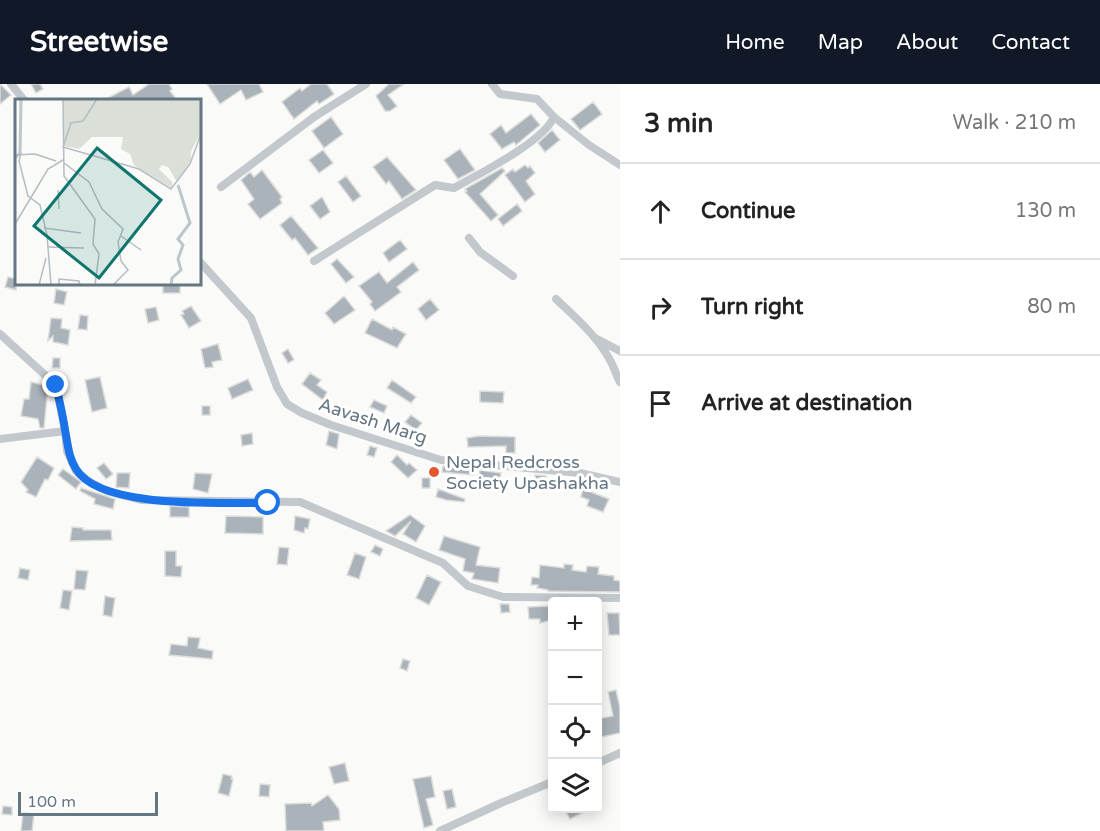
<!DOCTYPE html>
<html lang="en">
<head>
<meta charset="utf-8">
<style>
	:root { --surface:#fff; --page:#f6f6f6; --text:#222; --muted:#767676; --line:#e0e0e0; --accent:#111827 }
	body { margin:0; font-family:"Varela Round",sans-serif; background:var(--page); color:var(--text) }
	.controls { position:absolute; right:18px; bottom:18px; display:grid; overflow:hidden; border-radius:6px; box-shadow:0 3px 15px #0003 }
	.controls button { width:54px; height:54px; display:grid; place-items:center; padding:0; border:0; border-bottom:2px solid var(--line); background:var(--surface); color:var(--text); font:30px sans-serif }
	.scale { position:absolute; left:18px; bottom:15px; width:140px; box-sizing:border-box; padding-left:6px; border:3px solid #657683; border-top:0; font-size:16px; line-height:21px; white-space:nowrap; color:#657683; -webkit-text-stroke:4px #fff; paint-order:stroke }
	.stop { position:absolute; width:18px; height:18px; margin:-14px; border:4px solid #1a73e8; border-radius:50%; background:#fff }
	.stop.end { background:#1a73e8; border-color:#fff; box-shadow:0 2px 6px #0008 }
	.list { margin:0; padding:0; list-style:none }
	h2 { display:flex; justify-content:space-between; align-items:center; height:78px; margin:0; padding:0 24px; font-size:26px }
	h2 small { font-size:20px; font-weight:400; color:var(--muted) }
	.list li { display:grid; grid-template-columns:39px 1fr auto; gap:18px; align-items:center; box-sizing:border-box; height:96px; padding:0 24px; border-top:2px solid var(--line) }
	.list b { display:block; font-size:22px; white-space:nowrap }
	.list em { font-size:20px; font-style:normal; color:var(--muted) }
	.icon { flex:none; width:33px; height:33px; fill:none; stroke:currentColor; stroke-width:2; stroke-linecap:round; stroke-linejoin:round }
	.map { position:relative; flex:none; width:620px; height:747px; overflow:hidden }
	header { display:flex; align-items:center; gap:36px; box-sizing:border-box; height:84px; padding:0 30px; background:var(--accent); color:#fff }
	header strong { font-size:28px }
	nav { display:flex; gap:33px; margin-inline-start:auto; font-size:21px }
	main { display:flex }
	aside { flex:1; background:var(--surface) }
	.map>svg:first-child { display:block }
	.building { fill:#aab3b9; stroke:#dcdcda; stroke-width:1.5 }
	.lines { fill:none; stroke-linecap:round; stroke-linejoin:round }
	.minor { stroke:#c3c8cc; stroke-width:8 }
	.route { stroke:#1a73e8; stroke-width:8 }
	.poi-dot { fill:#e4572e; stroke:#fff; stroke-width:2 }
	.labels { text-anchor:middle; stroke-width:6; stroke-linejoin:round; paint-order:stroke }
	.street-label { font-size:18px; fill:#657683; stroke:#fff }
	.poi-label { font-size:18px; fill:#657683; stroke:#fff; text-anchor:start }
	.inset-river { fill:none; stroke:#bbc7cb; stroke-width:3 }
	.inset-road { fill:none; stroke:#b5bdc2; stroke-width:1.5 }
	.view { fill:#0f766e; fill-opacity:0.15; stroke:#0f766e; stroke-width:3 }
	.inset-edge { fill:none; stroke:#657683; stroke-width:3 }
</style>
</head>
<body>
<header>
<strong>Streetwise</strong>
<nav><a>Home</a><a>Map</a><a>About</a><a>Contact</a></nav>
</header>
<main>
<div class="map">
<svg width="620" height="747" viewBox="0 0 620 747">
	<rect width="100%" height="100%" fill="#fafaf8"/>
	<path class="building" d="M0 0 11 11 0 20Z
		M31 0H40L43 5 36 9Z
		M149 0H169L172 5 170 7 177 16H104L129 3 133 11Z
		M207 0H259L263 8 246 16 241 6 220 20Z
		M311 0H327L334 10 319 20 317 17 294 35 282 18 300 4 302 7Z
		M389 0H404L388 11 397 22 390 27H385L376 12Z
		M593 18 602 30 580 46 571 35Z
		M531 30 540 41 516 61 514 58 502 65 490 50 501 41 506 49Z
		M331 33 343 50 324 64 312 47Z
		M552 46 560 56 545 68 538 59Z
		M460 65 475 86 458 95 444 76Z
		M323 66 333 79 319 89 309 76Z
		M387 73 416 106 402 115 389 97 386 100 373 83Z
		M525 81 528 84 530 82 535 89 526 97 535 110 525 118 505 91 513 85 515 88Z
		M502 84 505 87 480 110 498 131 491 137 465 108 467 107 465 105Z
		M262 86 282 113 280 115 282 119 260 135 248 120 254 115 241 96 250 88 254 93Z
		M346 92 361 112 353 118 338 98Z
		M322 113 330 128 320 135 310 122Z
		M517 120 522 127 503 142 498 135Z
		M291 132 318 164 308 171 295 154 292 156 280 141Z
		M400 156 407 165 389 178 383 169Z
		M337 175 354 193 346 199 331 180Z
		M413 178 419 186 397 203 401 208 375 227 370 220 372 218 359 202 379 188 387 199Z
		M8 193 16 195V206L5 203Z
		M163 200H180V209H163Z
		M56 205 67 208 64 221 54 219Z
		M344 212 355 226 334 240 325 229Z
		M430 215 439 226 426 236 418 225Z
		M191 222 201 237 189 244 181 231 184 230 182 227Z
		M156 223 159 236 148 239 145 225Z
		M80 231 88 232 87 246 78 245Z
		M51 234 62 235 61 244 70 246 68 261 53 258V252L48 257Z
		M372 235 392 246 393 243 406 250 397 264 365 249Z
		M218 260 222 276 212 278 213 283 205 284 201 265Z
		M288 265 294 276 288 279 282 269Z
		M53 274H60V284H52Z
		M310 289 321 296 317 301 327 308 323 316 302 300Z
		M100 293 107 324 92 328 85 296Z
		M248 295 253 306 232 315 228 304Z
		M392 296 416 313 411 319 387 304Z
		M31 298 48 302 44 344H40L38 335 21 332 24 315H29Z
		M480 307 504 308 503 319 480 318Z
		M374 316 387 322 384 329 370 323Z
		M202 322H210V331H202Z
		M411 331 422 339 416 346 405 338Z
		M329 347 339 350 337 365 326 361Z
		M252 349 253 360 242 362 241 351Z
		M479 352 515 353V369H506V362L468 363 467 354Z
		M370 362 377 364 374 373 367 371Z
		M397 371 407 381 409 379 417 386 408 394 391 378Z
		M37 373 54 384 48 396 45 395 36 413 26 408 28 406 21 398Z
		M104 379 113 390 106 395 97 384Z
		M443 382 475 385 474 391 442 388Z
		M63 385 81 398 76 405 58 391Z
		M480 386 501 389 499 397 479 393Z
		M117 389H130L129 404 116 403Z
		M195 389 212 390 208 409 193 405Z
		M535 391 546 392V400H535Z
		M422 394H430V404H422Z
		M81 404 115 415 113 425 94 420 95 415 80 407Z
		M438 405 465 415 464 418 446 416 436 413Z
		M583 405 609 415 603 428 587 422 589 416 581 413Z
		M170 422 189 423V433H170Z
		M410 431 425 442 416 458 403 450 411 437 395 452 386 447Z
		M226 432 263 433V450L225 449Z
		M295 432 310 435 308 445 305 444 304 449 294 446Z
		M72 443 83 444V446H111L112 456 70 457Z
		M444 452 480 463 476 481 500 484 498 499 472 495 474 489 463 487 465 475 439 466Z
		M375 461 383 465 380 472 371 468Z
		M279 463 289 464 287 481 277 480Z
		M165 467H176V482H182L181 493 165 492Z
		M355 469 366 473 359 495 347 491Z
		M564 480 573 481 572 486 586 488 587 482 599 483 598 490 614 492V496L620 497V508L548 507V506L537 504 538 501H531L532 493 539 494 540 481 564 484Z
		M20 484 30 486 28 496 18 494Z
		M76 486 88 487 85 506 74 505Z
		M427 491 441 498 429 521 416 514Z
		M63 506 72 507 69 526 60 524Z
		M105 512 115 514 112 533 103 531Z
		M500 520H509L510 528 501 529Z
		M549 522 552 536 540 539V535H529L528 523Z
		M607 529H619L620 551H609Z
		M188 553 200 554 198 564 213 567 212 575 169 571 171 560 187 562Z
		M403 575 410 577 407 587 400 584Z
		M616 606 620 624V649L597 654V635L613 632 608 608Z
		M345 679 349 697 334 700 329 683Z
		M223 690 232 692 231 695H233L229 712 218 709Z
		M431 692 435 713 426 715 433 741 424 744 413 695Z
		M260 700 270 701 269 713 259 712Z
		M452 705 456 723 447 725 443 707Z
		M328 711 339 725 340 736 323 738 324 747H286L285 720 311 719 312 722Z
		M3 722 12 723V731L2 730Z
		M573 724H592L570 735 566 728Z
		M23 729 34 730 32 747H21Z"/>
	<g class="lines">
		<path class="minor" d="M11 0 24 16
			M492 0 500 10 537 15 554 33 589 61 620 81
			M221 103 314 33 366 0
			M469 154 480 168 513 192
			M314 177 435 101 454 104C479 90 543 58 554 33
			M200 178 251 234 277 303 287 320 302 329 331 341 441 376 580 389 620 398
			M556 215C576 234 597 252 610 276 614 283 616 291 620 298
			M0 250 56 301 65 347 67 367 76 387 90 398 107 407 141 416 300 418 443 479 468 502 503 513 620 514
			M595 254 620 267
			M0 355 65 347
			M598 679 620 669
			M440 747 501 719 552 698"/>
	</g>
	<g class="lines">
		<path class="route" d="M56 301C59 316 63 331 65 346 68 360 68 372 76 385 100 426 225 418 268 419"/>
	</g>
	<circle class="poi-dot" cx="434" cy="388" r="6"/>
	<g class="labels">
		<g class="street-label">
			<text transform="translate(373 337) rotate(18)" y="6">Aavash Marg</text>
		</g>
		<g class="poi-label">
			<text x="446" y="384">Nepal Redcross<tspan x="446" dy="21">Society Upashakha</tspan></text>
		</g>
	</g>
	<g transform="translate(15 15)">
		<rect width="186" height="186" fill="#fafaf8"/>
		<path d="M48 0H186V34L176 52V62L162 83 153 68 147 66 144 70 157 83V89L119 66 115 55 106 50 108 38H77L64 50 49 47Z" fill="#dadfd7"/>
		<path class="inset-river" d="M0 59 5 54 6 0M156 186 157 179 166 171 163 160 168 146 163 140 175 124 163 86"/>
		<path class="inset-road" d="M48 0 49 77 80 120 78 145 84 155 80 186M82 0 68 22 56 24 48 48 124 70 156 90 175 65 186 35M6 54 4 62 13 97 25 106 32 136 36 186M0 56 20 55 41 62M49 64 74 83 87 110 108 130 103 143 106 162 113 171 98 186M43 91 44 110M0 125 33 70 48 61M29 129 66 134M106 137 126 151M32 148 69 149M24 186 31 159M44 186V180L64 182 65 186"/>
		<path class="view" d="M82 49 146 101 84 179 19 127Z"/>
		<rect width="186" height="186" class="inset-edge"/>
	</g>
</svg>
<div class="controls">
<button>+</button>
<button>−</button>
<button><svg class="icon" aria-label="locate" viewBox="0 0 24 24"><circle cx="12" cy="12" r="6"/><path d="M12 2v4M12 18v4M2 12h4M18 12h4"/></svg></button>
<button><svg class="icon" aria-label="layers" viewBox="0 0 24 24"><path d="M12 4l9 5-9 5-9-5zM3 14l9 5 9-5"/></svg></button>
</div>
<div class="scale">100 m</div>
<div class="stop" style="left:268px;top:419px"></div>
<div class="stop end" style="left:56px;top:301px"></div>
</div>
<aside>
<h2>3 min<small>Walk · 210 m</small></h2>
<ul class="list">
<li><svg class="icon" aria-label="ahead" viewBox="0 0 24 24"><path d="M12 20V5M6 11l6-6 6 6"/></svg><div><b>Continue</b></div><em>130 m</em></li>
<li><svg class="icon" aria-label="right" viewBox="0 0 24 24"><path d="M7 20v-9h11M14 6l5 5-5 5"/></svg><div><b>Turn right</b></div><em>80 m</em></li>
<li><svg class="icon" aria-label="arrive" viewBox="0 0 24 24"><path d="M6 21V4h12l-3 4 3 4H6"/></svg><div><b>Arrive at destination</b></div></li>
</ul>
</aside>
</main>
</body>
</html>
